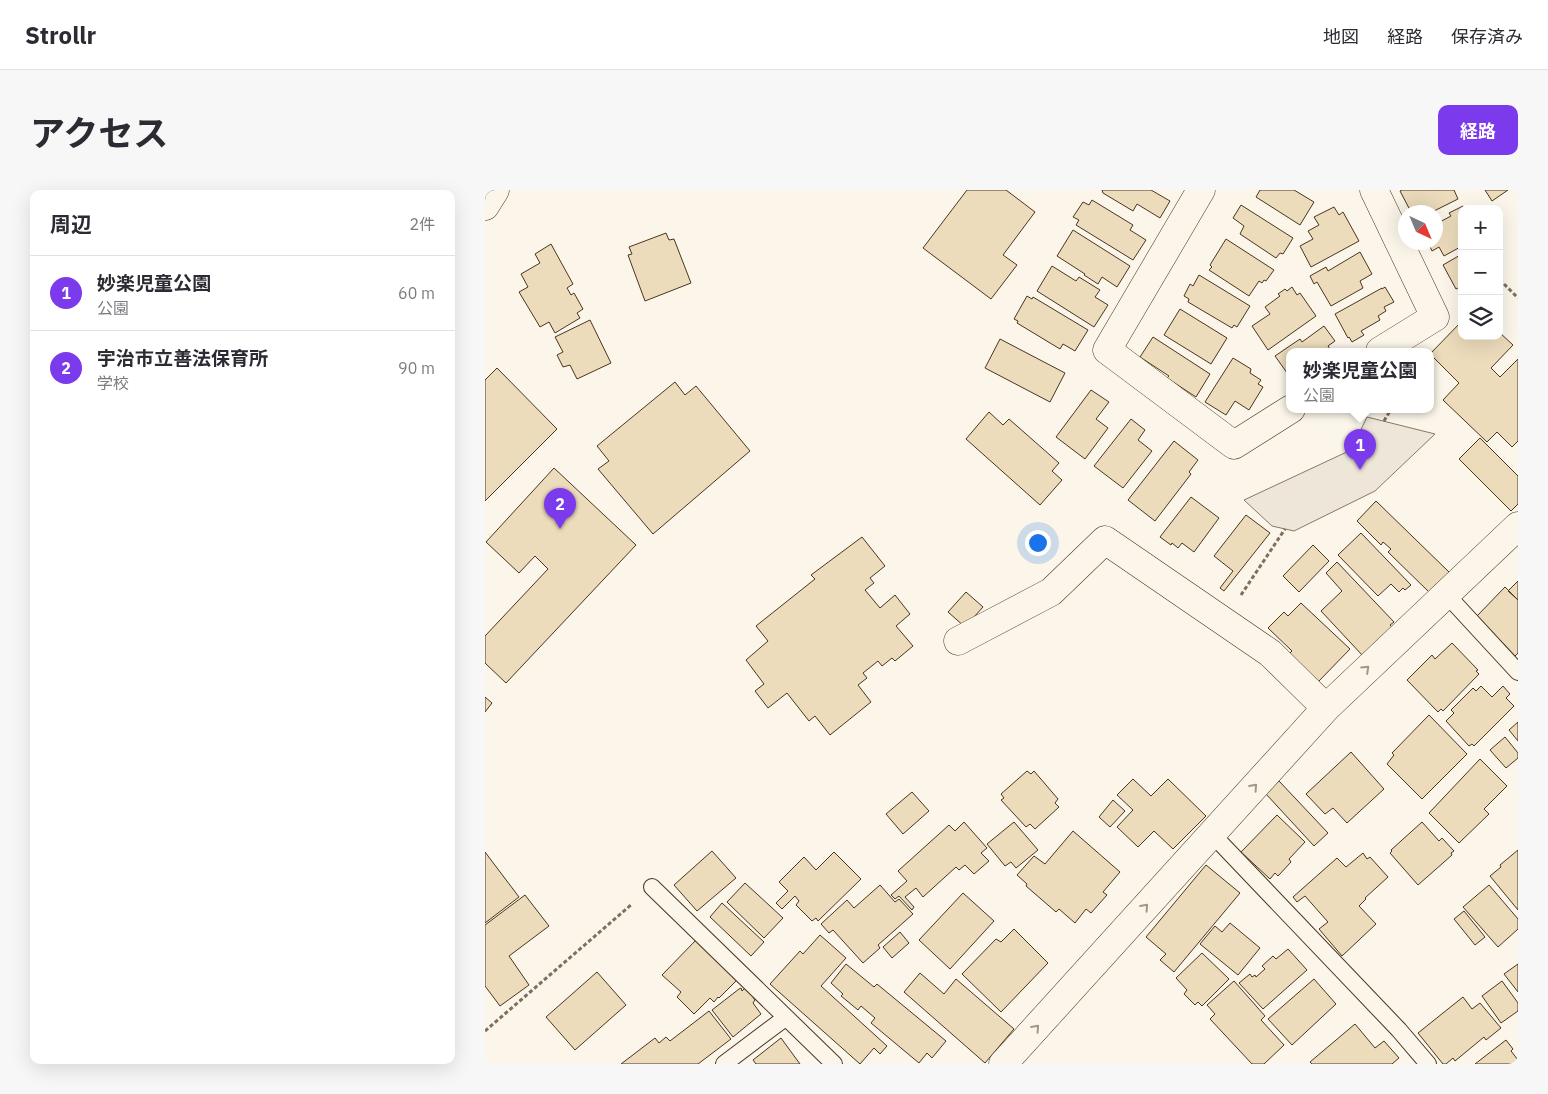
<!DOCTYPE html>
<html lang="ja">
<head>
<meta charset="utf-8">
<style>
	:root { --surface:#fff; --page:#f7f7f7; --text:#2b2b33; --muted:#7c7c81; --line:#e1e1e2; --accent:#7c3aed }
	body { margin:0; font-family:"IBM Plex Sans","Noto Sans JP",sans-serif; background:var(--page); color:var(--text) }
	.controls { position:absolute; right:15px; top:15px; display:grid; overflow:hidden; border-radius:10px; box-shadow:0 5px 20px #0002 }
	.controls button { width:45px; height:45px; display:grid; place-items:center; padding:0; border:0; border-bottom:1px solid var(--line); background:var(--surface); color:var(--text); font:25px sans-serif }
	.compass { position:absolute; left:913px; top:15px; width:45px; height:45px; border-radius:50%; background:var(--surface); box-shadow:0 5px 20px #0002; rotate:136deg }
	.you { position:absolute; left:552px; top:352px; width:18px; height:18px; margin:-12px; border:4px solid #fff; border-radius:50%; background:#1a73e8; box-shadow:0 0 0 8px #1a73e833 }
	.badge { display:grid; place-items:center; width:32px; height:32px; border-radius:50%; background:var(--accent); color:#fff; font-size:16px; font-weight:700 }
	.pin { position:absolute; translate:-50% -41px; filter:drop-shadow(0 1px 2px #0008) }
	.pin::after { content:''; position:absolute; top:26px; width:18px; height:15px; background:inherit; clip-path:polygon(0 0,100% 0,50% 100%) }
	.popup { position:absolute; left:801px; top:158px; width:148px; height:65px; box-sizing:border-box; display:grid; place-content:center; border-radius:10px; background:var(--surface); filter:drop-shadow(0 1px 4px #0005); font-size:16px; white-space:nowrap; color:var(--muted) }
	.popup b { font-size:19px; color:var(--text) }
	.popup::after { content:''; position:absolute; left:50%; top:100%; margin-left:-10px; border:10px solid transparent; border-top-color:var(--surface) }
	.list { margin:0; padding:0; list-style:none }
	h2 { display:flex; justify-content:space-between; align-items:center; height:65px; margin:0; padding:0 20px; font-size:21px }
	h2 small { font-size:16px; font-weight:400; color:var(--muted) }
	.list li { display:grid; grid-template-columns:32px 1fr auto; gap:15px; align-items:center; box-sizing:border-box; height:75px; padding:0 20px; border-top:1px solid var(--line) }
	.list b { display:block; font-size:19px; white-space:nowrap }
	.list p { margin:0; font-size:16px; white-space:nowrap; color:var(--muted) }
	.list em { font-size:16px; font-style:normal; color:var(--muted) }
	.icon { flex:none; width:28px; height:28px; fill:none; stroke:currentColor; stroke-width:2; stroke-linecap:round; stroke-linejoin:round }
	.map { position:relative; flex:none; width:1033px; height:874px; overflow:hidden; border-radius:10px }
	header { display:flex; align-items:center; gap:30px; box-sizing:border-box; height:70px; padding:0 25px; background:var(--surface); border-bottom:1px solid var(--line) }
	header strong { font-size:24px }
	nav { display:flex; gap:28px; margin-inline-start:auto; font-size:18px }
	.intro { display:flex; align-items:center; justify-content:space-between; box-sizing:border-box; height:120px; padding:0 30px }
	h1 { margin:0; font-size:35px }
	.button { padding:12px 22px; border-radius:10px; background:var(--accent); color:#fff; font-size:18px; font-weight:700 }
	main { display:flex; gap:30px; padding:0 30px }
	aside { flex:1; background:var(--surface); border-radius:10px; box-shadow:0 5px 20px #0002 }
	.map>svg:first-child { display:block }
	.green { fill:#ede6d9; stroke:#887966 }
	.building { fill:#ecdcbc; stroke:#4a3520 }
	.lines { fill:none; stroke-linecap:round; stroke-linejoin:round }
	.lane-casing { stroke:#4a3520; stroke-width:18 }
	.street-casing { stroke:#4a3520; stroke-width:29 }
	.path { stroke:#7f6f5c; stroke-width:3; stroke-dasharray:4 2.5; stroke-linecap:butt }
	.lane { stroke:#fbf6e9; stroke-width:16 }
	.street { stroke:#fbf6e9; stroke-width:28 }
	.oneway { stroke:#a29684 }
</style>
</head>
<body>
<header>
<strong>Strollr</strong>
<nav><a>地図</a><a>経路</a><a>保存済み</a></nav>
</header>
<div class="intro"><h1>アクセス</h1><a class="button">経路</a></div>
<main>
<aside>
<h2>周辺<small>2件</small></h2>
<ul class="list">
<li><span class="badge">1</span><div><b>妙楽児童公園</b><p>公園</p></div><em>60 m</em></li>
<li><span class="badge">2</span><div><b>宇治市立善法保育所</b><p>学校</p></div><em>90 m</em></li>
</ul>
</aside>
<div class="map">
<svg width="1033" height="874" viewBox="0 0 1033 874">
	<rect width="100%" height="100%" fill="#fbf6e9"/>
	<path class="green" d="M882 227 950 244 890 301 809 341 787 336 759 310 866 260Z"/>
	<path class="building" d="M482 0H521L550 22 518 65 532 75 506 109 438 58Z
		M617 0H666L685 11 675 28 652 14 648 21 618 3Z
		M775 0H809L829 12 815 35 771 7Z
		M917 0H969L973 9 947 22H937L934 17 926 22 915 1Z
		M1000 0H1023L1007 11Z
		M607 10 648 35 645 40 661 50 648 70 591 35 594 30 588 27 598 12 604 15Z
		M756 15 808 48 798 64 795 63 791 68 755 44 759 36 748 28Z
		M978 16 979 19H977V56L959 66 954 57 947 61 943 52H951V34L966 26 964 23Z
		M849 17 854 25 858 22 874 51 826 77 815 56 828 49 823 41 834 35 829 27Z
		M588 40 645 76 632 97 617 87 613 94 599 85 600 84 572 66Z
		M181 43 184 50 189 49 206 93 160 111 143 65 147 64 144 57Z
		M741 49 789 80 781 91 779 90 777 93 774 91 764 106 724 80 727 77 725 75Z
		M66 54 88 94 82 98 86 105 89 103 98 119 92 123 95 128 70 143 64 132 55 137 34 102 43 97 36 84 55 73 50 64Z
		M875 62 887 84 875 91 878 98 846 116 832 92 829 94 825 86 841 77 843 81Z
		M977 64V100L975 97 971 99 958 75Z
		M567 76 591 91 594 87 615 100 610 107 623 115 609 137 552 101Z
		M714 85 765 116 752 137 749 135 747 138 703 112 704 109 699 106 705 94 708 96Z
		M807 97 812 105 815 103 831 126 783 160 767 136 785 124 780 117 795 106 793 104 800 99 802 101Z
		M900 97 909 112 899 117 901 121 893 126 895 130 876 141 879 145 867 152 864 147 863 148 850 124 897 98V99Z
		M542 106 547 109 548 107 603 140 590 161 578 154 575 159 532 133 533 131 529 129Z
		M695 119 742 148 726 174 679 145Z
		M105 130 126 173 92 189 85 175 78 177 72 165 78 162 70 147Z
		M977 131V146H1014V142L1028 155 1006 178 1015 187 1033 169V251L1027 257 1012 242 1002 252 958 210 974 193 945 164Z
		M839 136 850 151 843 156 845 159 842 161H805V187L790 166 815 149 817 152Z
		M668 147 725 184 711 207 682 188 684 186 655 167Z
		M515 149 580 183 565 212 500 178Z
		M748 168 766 179 765 183 776 190 773 194 778 197 764 220 750 211 741 225 720 212Z
		M12 178 72 239 0 311V190Z
		M190 192 200 205 211 196 265 261 168 344 113 279 124 271 112 256Z
		M606 200 624 212 611 229 623 238 600 269 571 247Z
		M504 222 518 235 524 229 574 273 567 281 577 290 555 315 481 249Z
		M646 229 660 240 653 250 667 261 638 298 609 276Z
		M995 248 1033 286V314L1026 321 974 269Z
		M689 251 713 270 704 282 706 284 670 331 643 310Z
		M69 278 151 355 21 493 0 473V446L63 379 50 366 34 383 1 352Z
		M706 307 734 328 709 362 697 353 693 358 687 353 686 355 675 347Z
		M891 311 964 382 945 403 903 362 906 359 898 352 896 355 872 331Z
		M761 325 785 343 739 401 735 398 748 381 729 366Z
		M876 343 926 395 920 400 918 398 914 402 906 394 893 406 853 365Z
		M377 347 400 376 385 388 389 393 380 400 395 418 410 405 425 424 411 436 428 456 410 471 407 468 397 476 393 471 378 483 382 488 373 495 386 512 345 545 330 526 324 531 302 503 283 518 270 501 279 494 261 470 283 451 271 436 330 389 326 385Z
		M828 355 844 371 814 402 798 386Z
		M852 372 909 432 905 435 908 438 878 466 836 421 857 401 841 383Z
		M1033 391V410L1023 401Z
		M1020 397 1033 410V463L1030 466 992 426Z
		M481 402 498 417 480 437 463 422Z
		M816 413 865 459 833 492 804 464 807 461 783 438 799 422 803 426Z
		M967 453 993 480 991 481 994 484 958 521 956 519 953 522 922 490 947 465 950 469Z
		M996 496 1007 507 1018 496 1025 504 1021 508 1029 516 989 556 987 554 984 556 961 531 969 523 966 520 988 498 991 501Z
		M0 507 7 513 0 522Z
		M944 525 982 564 937 609 902 574 909 565 907 563Z
		M1033 532V551L1024 540Z
		M1020 547 1033 563V568L1021 578 1005 560Z
		M866 562 899 599 862 633 848 618 840 624 821 604Z
		M995 569 1022 596 999 619 1004 624 974 653 944 623Z
		M542 581 546 584 549 581 573 609 570 613 574 617 550 639 545 634 541 637 516 610 519 608 516 604Z
		M648 589 666 606 683 589 721 626 688 659 669 641 653 657 632 637 648 620 632 605Z
		M794 591 843 643 829 656 781 604Z
		M427 602 444 621 418 644 401 624Z
		M628 610 640 621 625 637 614 627Z
		M792 625 820 652 804 669 806 672 793 686 790 683 785 689 756 662Z
		M479 632 502 658 496 663 504 671 489 684 480 675 474 680 471 677 438 707 431 698 420 707 429 717 427 720 414 706 410 709 406 705 422 691 413 681 464 635 470 641Z
		M529 632 553 660 531 678 526 672 520 676 502 654Z
		M937 632 954 651 957 648 969 661 966 663 967 665 933 695 905 663 907 661 906 660Z
		M588 641 635 682 618 702 622 705 606 723 601 719 590 733 574 719 571 722 541 696 542 694 532 685 549 666 560 674Z
		M1033 660V720L1005 686 1016 677 1015 675Z
		M227 661 251 688 212 721 189 695Z
		M0 662 34 707 0 733Z
		M349 662 376 689 333 731 331 728 327 731 311 715 314 711 310 706 297 719 291 713 303 701 294 692 319 667 331 680Z
		M878 663 882 669 885 667 903 687 880 708 881 709 874 716 891 734 857 766 834 739 843 732 820 706 812 712 808 707 852 668 861 677Z
		M721 675 755 703 689 782 675 770 681 764 661 747Z
		M260 693 298 728 279 748 242 712Z
		M395 695 410 712 414 709 428 724 393 755 395 758 378 773 348 740 344 743 336 734 362 710 369 718Z
		M1004 695 1033 729V739L1013 757 978 717Z
		M478 703 509 731 465 779 434 750Z
		M40 705 64 736 24 766 44 795 15 816 0 796V735Z
		M237 713 279 752 266 766 225 727Z
		M979 721 1000 747 990 755 969 729Z
		M745 733 775 758 753 785 715 754 730 736 737 742Z
		M529 739 563 773 516 822 477 784 511 749 516 752Z
		M415 742 424 753 407 768 398 757Z
		M335 745 361 768 336 796 402 856 395 864 389 858 375 874 285 794 315 761 318 764Z
		M212 749 253 789 234 808 233 807 229 812 225 808 209 824 192 807 196 802 177 785Z
		M803 759 822 780 778 819 754 793 765 784 767 787 770 785 771 787 780 779 777 776 788 766 791 769Z
		M717 763 744 789 717 816 713 812 710 815 699 804 702 800 691 788Z
		M361 774 389 797 392 794 461 851 447 868 442 863 434 873 386 833 390 828 376 816 373 820 356 806 358 804 346 793Z
		M1033 774V802L1019 784Z
		M112 782 141 815 90 860 61 827Z
		M435 783 459 804 471 789 529 839 500 873 419 802Z
		M829 789 851 814 807 855 783 829Z
		M749 791 780 826 776 830 799 855 779 874H767L725 829 730 824 722 815Z
		M1017 791 1033 813V821L1016 833 997 806Z
		M261 797 270 810 268 813 276 824 248 847 227 820 254 799 256 798 257 801Z
		M978 807 987 819 995 813 1016 838 1001 850 999 847 970 871 968 868 961 874H958L933 843Z
		M224 821 246 849 213 874H136L170 848 174 853 181 847 185 851Z
		M870 834 890 858 899 851 914 868 907 874H827L825 872Z
		M296 848 315 874H271L268 870Z
		M1021 850 1028 859 1026 861 1033 870V874H990Z"/>
	<g class="lines">
		<g class="lane-casing">
			<path id="lane" d="M961 404 1033 482
				M727 644 914 840 943 874
				M167 697 349 874
				M239 874 300 828"/>
		</g>
		<g class="street-casing">
			<path id="street" d="M716 0 622 160 749 255 806 219
				M889 0 950 127 895 161
				M0 16 10 0
				M473 451 566 402 620 350 785 463 841 518
				M518 874 841 518 1033 336"/>
		</g>
		<path class="path" d="M1014 94 1017 92 1033 108
			M899 231 906 219
			M756 405 800 339
			M0 841 147 714"/>
		<use href="#lane" class="lane"/>
		<use href="#street" class="street"/>
	</g>
	<defs><path id="oneway-chevron" d="M-2-3.5L2.5 0L-2 3.5" fill="none" stroke-width="1.6" stroke-linecap="round" stroke-linejoin="round" transform="scale(1.25)"/></defs>
	<g class="oneway">
		<use href="#oneway-chevron" transform="translate(881 479) rotate(-43)"/>
		<use href="#oneway-chevron" transform="translate(769 597) rotate(-48)"/>
		<use href="#oneway-chevron" transform="translate(660 717) rotate(-48)"/>
		<use href="#oneway-chevron" transform="translate(551 838) rotate(-48)"/>
	</g>
</svg>
<div class="controls">
<button>+</button>
<button>−</button>
<button><svg class="icon" aria-label="layers" viewBox="0 0 24 24"><path d="M12 4l9 5-9 5-9-5zM3 14l9 5 9-5"/></svg></button>
</div>
<svg class="compass" viewBox="-18 -18 36 36"><path d="M0-13l5 13h-10z" fill="#e53935"/><path d="M0 13l5-13h-10z" fill="#7c7c81"/></svg>
<div class="you"></div>
<div class="pin badge" style="left:875px;top:280px">1</div>
<div class="popup"><b>妙楽児童公園</b>公園</div>
<div class="pin badge" style="left:75px;top:339px">2</div>
</div>
</main>
</body>
</html>
